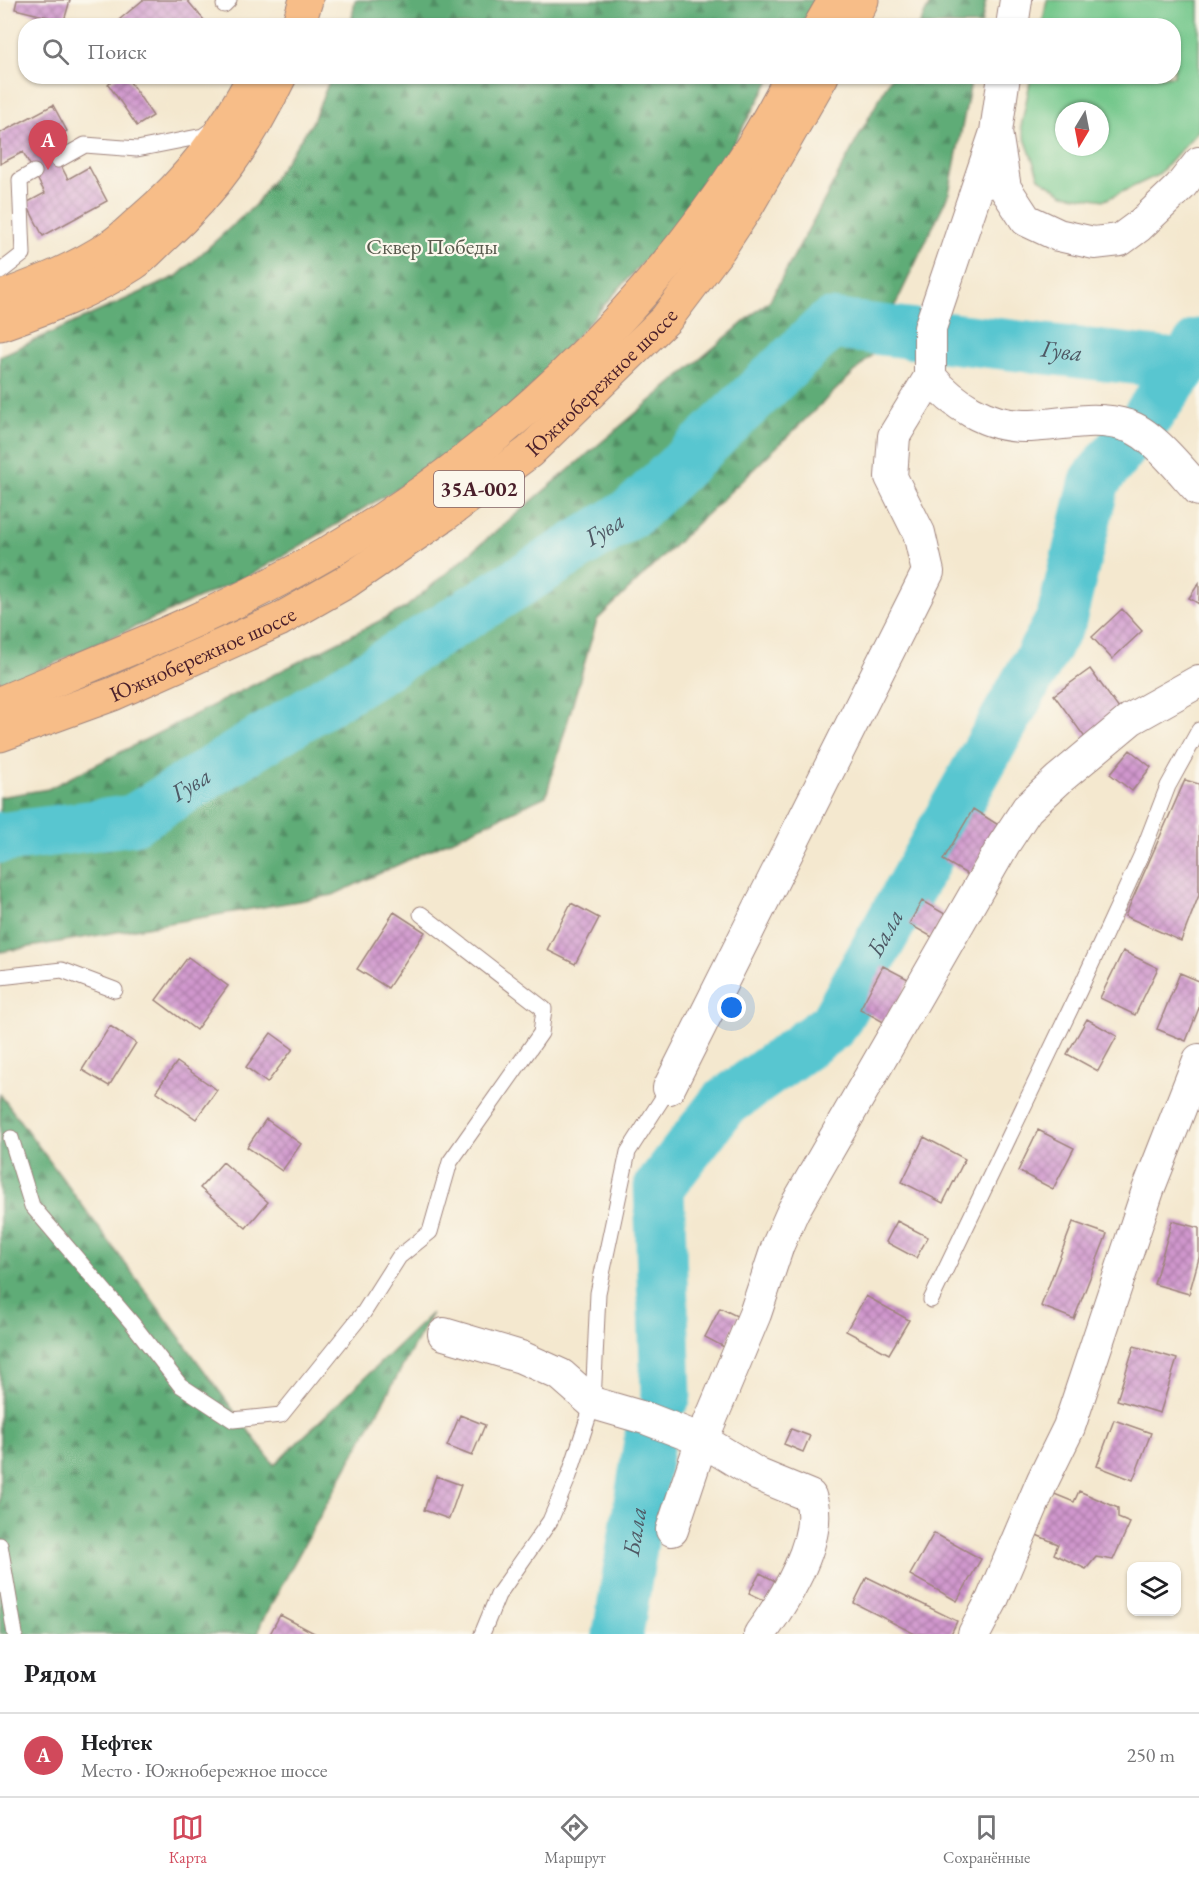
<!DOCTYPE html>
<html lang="ru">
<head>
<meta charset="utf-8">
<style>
	:root { --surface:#fff; --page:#f2f2f2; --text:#202124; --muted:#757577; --line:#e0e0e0; --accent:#d1495b }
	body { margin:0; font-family:"EB Garamond",serif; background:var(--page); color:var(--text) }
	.controls { position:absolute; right:18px; bottom:18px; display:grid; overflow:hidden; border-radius:12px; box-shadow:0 2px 4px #0004 }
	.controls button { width:54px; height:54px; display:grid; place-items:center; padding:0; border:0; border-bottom:2px solid var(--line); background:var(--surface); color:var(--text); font:30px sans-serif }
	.compass { position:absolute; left:1055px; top:102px; width:54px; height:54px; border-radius:50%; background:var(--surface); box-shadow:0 2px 4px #0004; rotate:190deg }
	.you { position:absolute; left:732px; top:1008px; width:21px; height:21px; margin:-15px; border:4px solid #fff; border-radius:50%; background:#1a73e8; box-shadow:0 0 0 9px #1a73e833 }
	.badge { display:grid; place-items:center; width:39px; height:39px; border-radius:50%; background:var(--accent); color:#fff; font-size:20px; font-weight:700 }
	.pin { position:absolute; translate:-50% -50px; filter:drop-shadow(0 2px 3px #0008) }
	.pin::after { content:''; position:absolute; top:32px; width:21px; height:18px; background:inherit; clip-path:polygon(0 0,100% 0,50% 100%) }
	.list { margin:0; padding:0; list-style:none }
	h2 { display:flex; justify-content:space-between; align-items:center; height:78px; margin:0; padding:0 24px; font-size:26px }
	h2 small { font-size:20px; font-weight:400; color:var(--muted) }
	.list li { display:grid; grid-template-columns:39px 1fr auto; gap:18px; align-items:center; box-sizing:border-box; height:84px; padding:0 24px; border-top:2px solid var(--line) }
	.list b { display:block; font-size:22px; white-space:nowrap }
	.list p { margin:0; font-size:20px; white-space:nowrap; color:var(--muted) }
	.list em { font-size:20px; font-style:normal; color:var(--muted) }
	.icon { flex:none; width:33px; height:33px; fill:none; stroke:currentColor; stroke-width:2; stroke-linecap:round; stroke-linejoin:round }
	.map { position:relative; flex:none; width:1199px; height:1634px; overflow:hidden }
	.search { position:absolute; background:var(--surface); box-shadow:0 2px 4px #0004; left:18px; right:18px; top:18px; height:66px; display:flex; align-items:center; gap:15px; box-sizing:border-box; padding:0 21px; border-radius:24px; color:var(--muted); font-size:22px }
	.sheet { height:162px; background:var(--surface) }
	nav { display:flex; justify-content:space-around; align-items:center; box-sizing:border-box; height:84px; border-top:2px solid var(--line); background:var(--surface); font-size:16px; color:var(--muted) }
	nav a { display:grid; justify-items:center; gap:3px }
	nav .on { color:var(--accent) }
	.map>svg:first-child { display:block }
	.green { fill:#73c78b; stroke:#5e735b; stroke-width:1.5; fill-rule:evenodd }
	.forest { fill:url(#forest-firs); stroke:#546651; stroke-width:1.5 }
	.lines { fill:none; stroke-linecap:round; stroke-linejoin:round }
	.river { stroke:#59c6d0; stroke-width:51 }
	.building { fill:url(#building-cross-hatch) }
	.lane-casing { stroke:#9f847d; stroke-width:17 }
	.street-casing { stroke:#9f847d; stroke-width:34 }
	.highway-casing { stroke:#9f847d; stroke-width:35 }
	.lane { stroke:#fff; stroke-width:15 }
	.street { stroke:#fff; stroke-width:32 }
	.highway { stroke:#f7bd88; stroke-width:33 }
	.labels { text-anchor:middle; stroke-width:4.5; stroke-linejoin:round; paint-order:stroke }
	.shield { fill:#fbf7ec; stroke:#7f6065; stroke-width:1.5 }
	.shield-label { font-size:21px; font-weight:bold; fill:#4a1f2b }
	.park-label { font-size:22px; fill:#585a4d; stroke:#fbf7ec }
	.street-label { font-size:22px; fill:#4a1f2b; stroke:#fbf7ec }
	.water-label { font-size:24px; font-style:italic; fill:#4f5965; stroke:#fbf7ec }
</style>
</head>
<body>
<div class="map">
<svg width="1199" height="1634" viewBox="0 0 1199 1634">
	<defs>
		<pattern id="forest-firs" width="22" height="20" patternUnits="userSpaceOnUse" patternTransform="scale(1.5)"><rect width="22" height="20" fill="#5eac77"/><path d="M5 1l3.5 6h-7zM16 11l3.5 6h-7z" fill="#508b62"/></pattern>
		<pattern id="building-cross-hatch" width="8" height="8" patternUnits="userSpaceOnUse" patternTransform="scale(1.5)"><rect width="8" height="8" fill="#d097cd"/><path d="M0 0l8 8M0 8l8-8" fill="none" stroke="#ab7ba7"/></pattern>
	</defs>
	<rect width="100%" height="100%" fill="#fbf7ec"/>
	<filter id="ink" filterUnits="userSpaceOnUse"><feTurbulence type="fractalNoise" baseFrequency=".0167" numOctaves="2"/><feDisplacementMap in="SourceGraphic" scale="12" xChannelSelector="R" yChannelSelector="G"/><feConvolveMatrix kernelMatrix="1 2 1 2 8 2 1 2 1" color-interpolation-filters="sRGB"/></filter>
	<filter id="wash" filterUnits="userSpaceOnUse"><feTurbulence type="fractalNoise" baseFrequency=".008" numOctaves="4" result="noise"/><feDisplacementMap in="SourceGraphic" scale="24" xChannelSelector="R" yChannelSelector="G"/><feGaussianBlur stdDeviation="1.35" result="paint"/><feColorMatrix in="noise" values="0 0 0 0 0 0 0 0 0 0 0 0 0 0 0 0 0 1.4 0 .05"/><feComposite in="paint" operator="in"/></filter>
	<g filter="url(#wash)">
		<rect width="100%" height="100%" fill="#f4e8cf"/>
		<path class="green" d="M1047 0H1199V130L1158 175 1105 200 1064 194 1039 178 1021 127 1031 77 1174 76V26L1042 25ZM1064 111H1100V147H1064Z"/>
		<path class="forest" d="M355 0H816L801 25H351Z
			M932 0H986L981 25H919Z
			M331 77H772L704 194 488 435 254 573 0 688V356L177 276 255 205 312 123Z
			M891 77H972L949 193 871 356 597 620 546 796 333 895 0 952V797L48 789 405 608 770 300Z
			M0 1094 274 1465 432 1313 261 1623 258 1634H0Z"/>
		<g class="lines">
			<g class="river">
				<path d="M1147 417 1184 365"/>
				<path id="s1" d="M0 838 133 820 634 511 830 324 1184 365 1199 344"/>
				<path id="s2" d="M666 1395 659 1187 723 1104 833 1025 1061 620 1095 481 1127 441"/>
				<path id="s3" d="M618 1634 651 1429"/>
			</g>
		</g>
		<g id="blocks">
			<path class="building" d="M17 0H70L64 21 15 9Z
				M143 0H187L209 26H126L120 19Z
				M118 76H126L153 116 137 126 108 84Z
				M53 105 67 131 48 141 68 179 89 167 107 201 43 236 26 203 45 193 23 152 0 164V133Z
				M1199 583V604L1189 598Z
				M1122 609 1142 631 1112 659 1092 637Z
				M1090 669 1122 713 1086 739 1054 695Z
				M1130 750 1151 767 1132 791 1110 774Z
				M1185 780 1199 784V895L1181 941 1125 916Z
				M973 809 1000 826 970 876 943 860Z
				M922 901 945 914 932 937 909 924Z
				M571 903 599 918 575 964 547 950Z
				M394 912 425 932 388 988 357 969Z
				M1123 951 1158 968 1135 1015 1100 998Z
				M188 957 228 986 196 1030 156 1000Z
				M883 966 910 980 887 1024 860 1009Z
				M1180 973 1199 981V1008L1186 1041 1157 1029Z
				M1087 1019 1117 1036 1098 1071 1067 1054Z
				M110 1026 136 1043 109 1086 82 1070Z
				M271 1033 293 1049 267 1083 246 1067Z
				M177 1062 217 1090 196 1119 156 1091Z
				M266 1119 301 1144 282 1171 247 1147Z
				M1038 1130 1074 1148 1053 1189 1018 1171Z
				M924 1137 965 1159 943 1203 902 1182Z
				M223 1162 268 1202 246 1228 200 1188Z
				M897 1221 928 1237 916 1258 886 1242Z
				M1172 1221 1199 1228V1258L1189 1294 1154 1284Z
				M1073 1222 1107 1234 1074 1319 1041 1306Z
				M866 1296 909 1320 889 1354 846 1331Z
				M720 1308 739 1317 724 1347 705 1337Z
				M1134 1346 1177 1359 1160 1413 1117 1400Z
				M460 1415 485 1425 472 1456 447 1446Z
				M1114 1420 1151 1433 1133 1480 1097 1466Z
				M791 1429 810 1436 803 1452 784 1444Z
				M436 1476 461 1485 449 1519 424 1510Z
				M1079 1491 1118 1508V1518L1130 1523 1113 1560 1096 1557 1086 1569 1054 1554 1058 1544 1034 1534 1052 1493 1074 1502Z
				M934 1533 981 1559 957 1601 910 1575Z
				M760 1573 781 1584 770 1603 749 1593Z
				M867 1577 957 1621 951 1634H915L854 1603Z
				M280 1615 316 1634H270Z"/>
		</g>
	</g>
	<g filter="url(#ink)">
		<use href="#blocks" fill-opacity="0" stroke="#9f847d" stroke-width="1.5"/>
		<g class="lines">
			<g class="lane-casing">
				<path id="lane" d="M224 5 229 0
					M58 160 85 145 137 149 203 136 215 127
					M0 272 23 254 20 180 34 172
					M0 977 62 970 115 990
					M11 1138 32 1206 132 1323 180 1385 233 1420 281 1415 364 1312 399 1257 430 1232 450 1162 541 1033 544 1009 421 914
					M931 1300 1079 991 1141 856 1168 786 1199 730
					M0 1545 15 1634
					M482 1634 498 1595 550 1521 569 1476 593 1403 598 1293 628 1152 669 1088"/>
			</g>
			<g class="street-casing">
				<path id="street" d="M1012 26 1016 0
					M1004 76 996 132 1005 188 1026 220 1058 235 1094 243 1120 240 1139 226 1180 187 1199 163
					M930 377C953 404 987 426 1024 426 1060 426 1093 414 1128 426 1152 433 1181 471 1199 490
					M669 1088 928 572 919 533 891 477 894 436 930 377V328L996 132
					M444 1334 521 1357 561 1375 593 1403 648 1419 702 1440 759 1475 810 1496C825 1537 784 1601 760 1634
					M672 1530 702 1440 755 1314 778 1245 793 1211 1004 844 1027 809 1059 779 1131 719 1199 681
					M974 1634 992 1600 1043 1480 1069 1427 1148 1190 1199 1060"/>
			</g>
			<g class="highway-casing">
				<g id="highway">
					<path d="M298 26 306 0"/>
					<path d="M820 26 835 0"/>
					<path d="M849 26 862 0"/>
					<path d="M0 298C38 284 77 269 111 246 122 239 132 228 143 219 190 179 225 132 254 76"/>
					<path d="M0 324C45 308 92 291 133 264 144 257 153 246 163 237 216 189 249 140 280 76"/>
					<path d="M0 703C110 657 223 614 326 554 494 456 642 317 748 153 764 129 778 102 792 76"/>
					<path id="s4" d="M0 735 113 694 279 620 346 582 444 515 529 452 666 319 719 249 746 208 822 76"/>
				</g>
			</g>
			<use href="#lane" class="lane"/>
			<use href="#street" class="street"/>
			<use href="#highway" class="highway"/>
		</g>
	</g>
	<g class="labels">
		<rect class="shield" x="434" y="471" width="90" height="36" rx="4.5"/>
		<g class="shield-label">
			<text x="479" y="496">35А-002</text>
		</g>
		<g class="park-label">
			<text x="432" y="254">Сквер Победы</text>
		</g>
		<g class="street-label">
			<text dy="8" stroke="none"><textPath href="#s4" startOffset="704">Южнобережное шоссе</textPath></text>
			<text dy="8" stroke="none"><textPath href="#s4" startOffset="218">Южнобережное шоссе</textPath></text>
		</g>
		<g class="water-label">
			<text dy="8" stroke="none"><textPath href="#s1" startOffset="1227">Гува</textPath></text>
			<text dy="8" stroke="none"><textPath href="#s1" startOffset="688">Гува</textPath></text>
			<text dy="8" stroke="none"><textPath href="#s1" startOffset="202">Гува</textPath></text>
			<text dy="8" stroke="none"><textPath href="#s2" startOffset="554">Бала</textPath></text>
			<text dy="8" stroke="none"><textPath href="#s3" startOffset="104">Бала</textPath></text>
		</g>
	</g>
</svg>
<div class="controls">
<button><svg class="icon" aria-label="layers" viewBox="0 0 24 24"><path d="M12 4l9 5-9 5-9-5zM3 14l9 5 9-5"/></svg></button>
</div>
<svg class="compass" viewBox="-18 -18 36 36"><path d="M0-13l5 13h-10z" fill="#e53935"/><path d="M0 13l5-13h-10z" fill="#757577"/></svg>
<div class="you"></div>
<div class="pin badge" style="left:48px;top:170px">A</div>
<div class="search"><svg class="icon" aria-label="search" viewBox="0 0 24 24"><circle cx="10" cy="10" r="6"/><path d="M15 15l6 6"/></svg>Поиск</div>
</div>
<section class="sheet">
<h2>Рядом<small></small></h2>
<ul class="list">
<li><span class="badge">A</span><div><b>Нефтек</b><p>Место · Южнобережное шоссе</p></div><em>250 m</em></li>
</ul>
</section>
<nav>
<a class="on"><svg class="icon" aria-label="map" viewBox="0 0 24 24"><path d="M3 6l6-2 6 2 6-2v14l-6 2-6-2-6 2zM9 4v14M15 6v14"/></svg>Карта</a>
<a><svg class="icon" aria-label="directions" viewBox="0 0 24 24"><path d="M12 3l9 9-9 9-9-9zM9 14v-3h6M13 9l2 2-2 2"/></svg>Маршрут</a>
<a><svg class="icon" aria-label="saved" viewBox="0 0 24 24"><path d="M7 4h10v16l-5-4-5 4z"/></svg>Сохранённые</a>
</nav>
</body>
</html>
